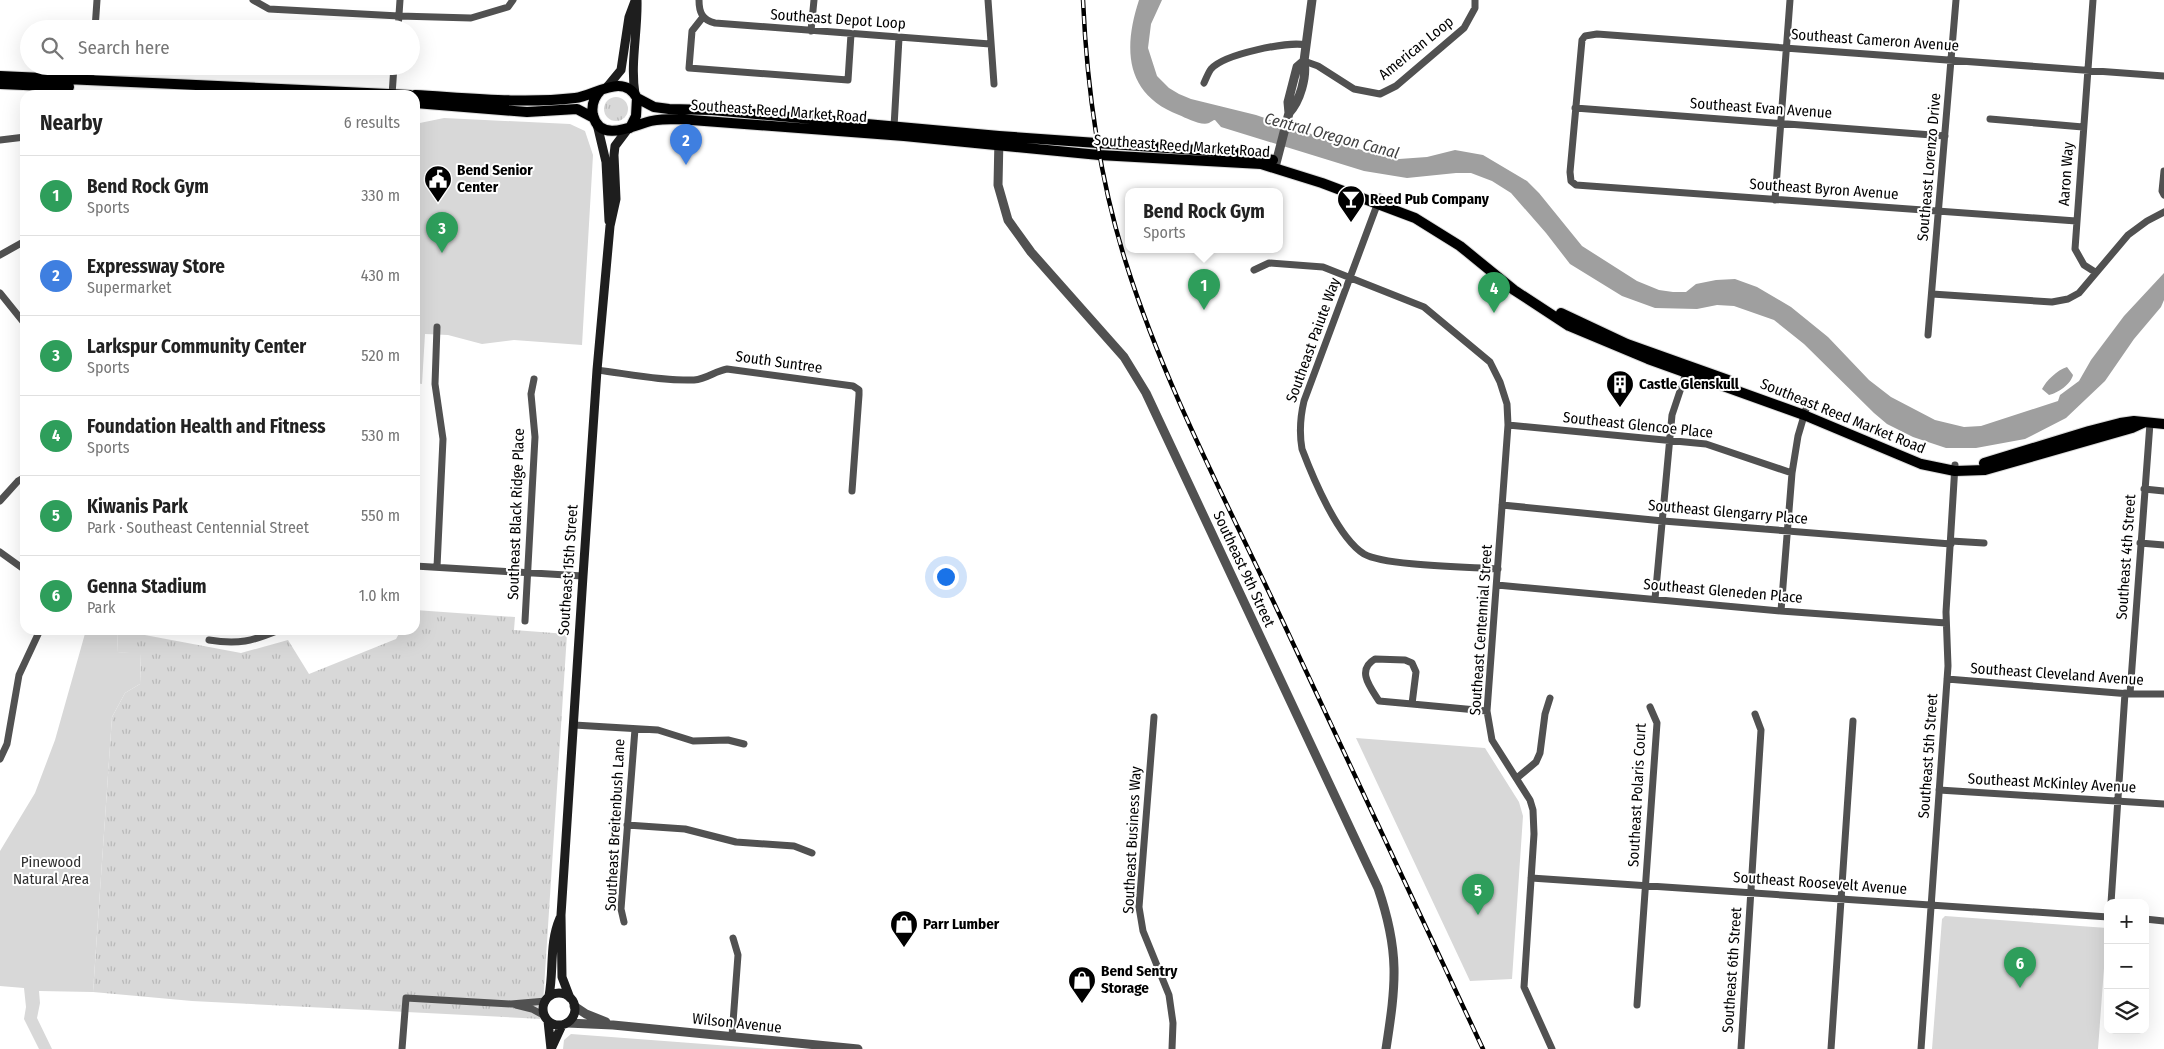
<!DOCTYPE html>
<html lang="en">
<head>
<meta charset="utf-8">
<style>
	:root { --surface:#fff; --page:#f6f6f6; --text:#222; --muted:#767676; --line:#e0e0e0; --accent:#000 }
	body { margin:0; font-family:"Fira Sans Condensed",sans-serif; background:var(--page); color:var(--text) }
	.controls { position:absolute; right:15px; bottom:15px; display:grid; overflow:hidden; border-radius:10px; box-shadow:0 5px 20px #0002 }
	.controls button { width:45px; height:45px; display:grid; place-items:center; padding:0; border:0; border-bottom:1px solid var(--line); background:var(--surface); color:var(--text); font:25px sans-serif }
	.you { position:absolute; left:945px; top:576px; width:18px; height:18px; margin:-12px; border:4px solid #fff; border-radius:50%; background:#1a73e8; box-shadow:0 0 0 8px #1a73e833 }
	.badge { display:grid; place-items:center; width:32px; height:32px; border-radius:50%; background:var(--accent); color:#fff; font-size:16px; font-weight:700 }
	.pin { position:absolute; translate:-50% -41px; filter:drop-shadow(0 1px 2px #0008) }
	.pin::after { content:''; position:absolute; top:26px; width:18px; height:15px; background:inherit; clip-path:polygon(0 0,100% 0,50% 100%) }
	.popup { position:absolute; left:1125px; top:188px; width:158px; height:65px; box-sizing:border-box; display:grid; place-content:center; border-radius:10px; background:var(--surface); filter:drop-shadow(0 1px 4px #0005); font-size:16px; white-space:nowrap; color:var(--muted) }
	.popup b { font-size:19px; color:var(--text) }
	.popup::after { content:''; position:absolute; left:50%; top:100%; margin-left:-10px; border:10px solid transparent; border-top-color:var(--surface) }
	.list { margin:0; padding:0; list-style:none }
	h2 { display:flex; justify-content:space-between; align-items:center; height:65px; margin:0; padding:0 20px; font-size:21px }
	h2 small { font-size:16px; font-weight:400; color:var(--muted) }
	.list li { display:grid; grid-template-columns:32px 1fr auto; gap:15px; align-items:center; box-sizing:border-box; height:80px; padding:0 20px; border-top:1px solid var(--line) }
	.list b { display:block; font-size:19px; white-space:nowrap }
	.list p { margin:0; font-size:16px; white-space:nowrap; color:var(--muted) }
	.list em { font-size:16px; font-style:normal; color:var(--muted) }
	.icon { flex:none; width:28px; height:28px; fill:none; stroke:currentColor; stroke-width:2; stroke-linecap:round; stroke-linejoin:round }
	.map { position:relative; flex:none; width:2164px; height:1049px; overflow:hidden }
	.search { position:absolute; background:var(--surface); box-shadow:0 5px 20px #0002; left:20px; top:20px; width:400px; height:55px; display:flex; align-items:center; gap:12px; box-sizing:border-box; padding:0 18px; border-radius:28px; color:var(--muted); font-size:19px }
	.panel { position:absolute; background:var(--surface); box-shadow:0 5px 20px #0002; left:20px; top:90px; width:400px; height:545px; border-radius:15px }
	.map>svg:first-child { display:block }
	.grass { fill:url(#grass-tufts) }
	.park { fill:#d8d8d8 }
	.water { fill:#9f9f9f }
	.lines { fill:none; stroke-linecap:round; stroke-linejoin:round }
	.primary-casing { stroke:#dbdbdb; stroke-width:12 }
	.minor { stroke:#515151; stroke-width:7 }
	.tertiary { stroke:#515151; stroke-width:9 }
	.secondary { stroke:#1e1e1e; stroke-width:9 }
	.primary { stroke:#000; stroke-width:10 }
	.rail-casing { stroke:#000; stroke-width:4.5 }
	.rail { stroke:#fff; stroke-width:2.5; stroke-dasharray:8; stroke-linecap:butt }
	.labels { text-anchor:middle; stroke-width:4; stroke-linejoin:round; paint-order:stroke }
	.street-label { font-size:15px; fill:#000; stroke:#fff }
	.poi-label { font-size:15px; font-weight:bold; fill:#000; stroke:#fff; text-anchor:start }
	.park-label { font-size:15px; fill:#2f2f2f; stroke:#fff }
	.water-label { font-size:16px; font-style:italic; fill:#404040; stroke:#fff }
</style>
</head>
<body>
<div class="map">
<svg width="2164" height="1049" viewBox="0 0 2164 1049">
	<defs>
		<pattern id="grass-tufts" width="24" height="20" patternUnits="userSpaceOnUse" patternTransform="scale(1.25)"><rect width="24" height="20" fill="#d8d8d8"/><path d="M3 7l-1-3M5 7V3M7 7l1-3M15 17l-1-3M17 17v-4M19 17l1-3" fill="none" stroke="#b8b8b8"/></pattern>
	</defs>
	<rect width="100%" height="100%" fill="#fff"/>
	<path class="grass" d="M604 109a12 12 0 1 1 24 0a12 12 0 1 1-24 0Z
		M415 610 515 617 514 630 567 634 542 1019 192 1001 93 992 112 717 125 693 140 684 141 654 117 652 118 630 241 653 288 640 309 674 396 639 401 630H415Z"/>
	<path class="park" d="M444 118 570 124 585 131 593 155 582 345 514 340 482 344 448 335 425 334 422 384 415 383V124Z
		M86 630H118L117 652 141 653 140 684 125 693 112 717 93 992 39 991 40 1003 37 1018 52 1049H39L24 1019 26 1007 24 988 0 986V851L35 793 55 740Z
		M1356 738 1485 748 1519 802 1523 816 1512 979 1470 981Z
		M1945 916 2107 928 2098 1049H1932L1942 919Z
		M571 1034 770 1049H563L564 1040Z"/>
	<path class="water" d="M1139 0H1162L1151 24 1148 48 1157 76 1169 88 1179 94 1191 99 1256 115 1346 146 1399 159 1427 157 1455 150 1483 155 1527 181 1539 193 1582 246 1637 281 1659 290 1673 292H1686L1696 284 1716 280 1735 279 1757 287 1791 307 1828 337 1869 380 1891 397 1935 420 1964 427 1981 426 2058 401 2060 395 2079 381 2091 360 2124 316 2164 273V300L2161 307 2134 339 2105 381 2066 418 2025 439 1976 448H1946L1913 437 1887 424 1874 413 1804 344 1774 320 1734 306 1717 305 1697 309 1655 308 1622 296 1570 264 1546 233 1511 193 1492 181 1471 173H1456L1407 178 1364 171 1221 127 1215 120C1213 120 1211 122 1209 123 1201 126 1186 118 1179 115 1125 94 1123 49 1139 0Z
		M2067 367 2073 375C2071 384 2058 393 2049 395L2042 389C2046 381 2057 370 2067 367Z"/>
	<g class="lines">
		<g class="primary-casing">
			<path id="primary" d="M0 76 410 95
				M0 84 69 87
				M601 90C594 97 591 105 593 115 600 144 634 125 651 121 660 119 669 119 678 119L904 136 1099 155 1261 164 1322 183 1415 218 1460 246 1514 290 1569 326 1648 359 1804 415 1921 464 1955 471 1985 470 2132 428 2143 423
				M415 95C468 98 522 104 575 98 595 96 623 72 637 98L636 116 630 128
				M637 98 654 107 669 109 712 110 999 136 1238 153 1273 160
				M415 103 527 112 577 109 594 118
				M1561 313 1627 344 1728 380
				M1984 463 2089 431 2120 423 2134 421 2164 424"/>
		</g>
		<path class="minor" d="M253 0 269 9 399 16 471 18 508 7 513 0
			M699 0C699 12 702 20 715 23L990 44
			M988 0 994 84
			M2093 0 2075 249 2084 265 2095 272
			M703 17 692 31 689 68 848 80 851 34
			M95 29 97 0
			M398 29 400 0
			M811 31 814 0
			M1304 61 1318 66 1354 89 1380 94 1396 86 1464 28 1475 8V0
			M90 81 92 66
			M1204 83C1206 79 1208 73 1211 69 1224 54 1288 41 1306 45
			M392 95 394 66
			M1575 108 1945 136
			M1990 119 2083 127
			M894 127 899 38
			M0 140 25 137
			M2164 171 2162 191 2164 195
			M1380 197 1304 401C1300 418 1299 432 1302 449 1313 478 1338 538 1364 554 1385 566 1470 567 1498 569
			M1775 200 1790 0
			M2076 221 1576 185 1571 181 1570 172 1582 40 1585 36 1597 34 2164 76
			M0 255 25 241
			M1254 270 1269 263 1323 267 1424 307 1490 362 1500 382 1507 404 1508 425 1487 711 1492 740 1530 800 1533 810 1534 834 1524 987 1552 1049
			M0 293 25 324
			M1932 294 2052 302 2068 299 2079 293 2128 235 2147 221 2164 212
			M1928 335 1956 0
			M597 370C629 374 662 381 694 380 707 379 715 371 727 369L853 386 859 390V395L852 491
			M1508 425 1706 444 1792 473
			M2144 489 2164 491
			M0 501 18 481 25 477
			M1502 505 1663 521 1951 544
			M1951 541 1984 543
			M2140 543 2164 545
			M0 552 25 570
			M415 566 583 576
			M437 567 443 439 435 384 437 327
			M1497 585 1781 611 1946 623
			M1655 599 1672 415 1687 370
			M1781 611 1792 473 1798 436 1806 409
			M525 621 535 437 531 394 534 379
			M209 640C238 645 253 641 279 630
			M1375 659 1405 660 1412 663 1416 672 1412 704 1379 701C1370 687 1356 670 1375 659Z
			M1947 679 2130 694H2164
			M2130 694 2150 423
			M1412 704 1487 711
			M1154 717 1139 907 1143 931 1169 995 1173 1023 1172 1049
			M574 725 658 730 693 741 728 740 744 744
			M0 759 7 744 19 675 40 630
			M1517 778 1536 762 1540 753 1545 714 1550 698
			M1939 790 2164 804
			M627 825 685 829 736 842 794 846 812 853
			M1531 878 2108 917
			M2111 903 2125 693
			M2145 919 2164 921
			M624 922 621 909 635 729
			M516 1005 532 1009 545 1016
			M1637 1005 1657 723 1650 707
			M732 1036 738 955 733 938
			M402 1049 406 998 511 1004 546 1001
			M1741 1049 1761 730 1755 714
			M1831 1049 1853 721
			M1921 1049 1948 666 1946 612 1955 465"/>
		<path class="tertiary" d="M1289 113C1300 101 1307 77 1304 61L1312 0
			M999 138 998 185 1008 220 1031 252 1124 357 1146 393 1378 888C1400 952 1396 984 1386 1049
			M1275 167 1289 113 1288 102 1297 67 1304 61
			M574 1006 586 1014 606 1022
			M567 1023 613 1025 858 1049"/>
		<path class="secondary" d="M607 87 621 70 629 17 635 1
			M635 94C630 63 638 31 637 0
			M597 124 606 162 609 221
			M543 1009a16 16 0 1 1 32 0a16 16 0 1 1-32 0Z
			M549 996C554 970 549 943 560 918
			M570 998 562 977 561 915 583 576 597 370 610 226 616 199 614 155 615 146 627 130
			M548 1021 551 1049
			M551 1049 562 1025"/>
		<use href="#primary" class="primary"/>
		<g class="rail-casing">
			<path id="rail" d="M1083 0C1087 89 1099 178 1126 263 1165 387 1228 504 1283 622 1350 764 1416 907 1483 1049"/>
		</g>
		<use href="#rail" class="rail"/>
	</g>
	<defs>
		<g id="civic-pin" transform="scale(1.4375)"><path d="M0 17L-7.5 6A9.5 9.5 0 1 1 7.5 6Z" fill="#000" stroke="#fff"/><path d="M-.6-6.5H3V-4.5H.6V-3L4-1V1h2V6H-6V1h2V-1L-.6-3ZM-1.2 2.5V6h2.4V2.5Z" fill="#fff"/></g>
		<g id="bar-pin" transform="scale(1.4375)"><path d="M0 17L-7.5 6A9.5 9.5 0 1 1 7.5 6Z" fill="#000" stroke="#fff"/><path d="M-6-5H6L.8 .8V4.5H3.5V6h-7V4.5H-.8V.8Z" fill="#fff"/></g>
		<g id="building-pin" transform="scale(1.4375)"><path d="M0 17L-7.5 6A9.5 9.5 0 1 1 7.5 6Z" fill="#000" stroke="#fff"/><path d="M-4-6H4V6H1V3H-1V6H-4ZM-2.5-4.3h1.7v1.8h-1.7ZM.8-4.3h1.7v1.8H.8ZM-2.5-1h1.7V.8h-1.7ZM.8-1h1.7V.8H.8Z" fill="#fff"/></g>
		<g id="shop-pin" transform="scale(1.4375)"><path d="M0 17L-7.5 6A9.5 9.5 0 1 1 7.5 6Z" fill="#000" stroke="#fff"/><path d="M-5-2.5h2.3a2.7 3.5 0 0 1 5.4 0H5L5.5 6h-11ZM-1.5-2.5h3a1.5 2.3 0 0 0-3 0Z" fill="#fff"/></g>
	</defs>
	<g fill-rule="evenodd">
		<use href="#civic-pin" x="438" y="179"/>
		<use href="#bar-pin" x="1351" y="199"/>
		<use href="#building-pin" x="1620" y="384"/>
		<use href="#shop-pin" x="904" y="924"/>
		<use href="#shop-pin" x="1082" y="980"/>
	</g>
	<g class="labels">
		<g class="street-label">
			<text transform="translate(838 19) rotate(4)" y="5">Southeast Depot Loop</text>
			<text transform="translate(1875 40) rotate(4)" y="5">Southeast Cameron Avenue</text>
			<text transform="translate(1416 48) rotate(-39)" y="5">American Loop</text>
			<text transform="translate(1761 108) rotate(4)" y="5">Southeast Evan Avenue</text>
			<text transform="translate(779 111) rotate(4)" y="5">Southeast Reed Market Road</text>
			<text transform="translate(1182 146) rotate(4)" y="5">Southeast Reed Market Road</text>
			<text transform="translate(1929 167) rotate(-85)" y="5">Southeast Lorenzo Drive</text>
			<text transform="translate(2066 174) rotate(-86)" y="5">Aaron Way</text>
			<text transform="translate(1824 189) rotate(4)" y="5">Southeast Byron Avenue</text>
			<text transform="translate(1313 340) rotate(-70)" y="5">Southeast Paiute Way</text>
			<text transform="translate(779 362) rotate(8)" y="5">South Suntree</text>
			<text transform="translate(1843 416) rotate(22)" y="5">Southeast Reed Market Road</text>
			<text transform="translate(1638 425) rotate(6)" y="5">Southeast Glencoe Place</text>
			<text transform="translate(1728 512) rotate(5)" y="5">Southeast Glengarry Place</text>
			<text transform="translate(516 514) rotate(-88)" y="5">Southeast Black Ridge Place</text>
			<text transform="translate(2126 557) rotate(-86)" y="5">Southeast 4th Street</text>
			<text transform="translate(1244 569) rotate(65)" y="5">Southeast 9th Street</text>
			<text transform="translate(568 570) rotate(-86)" y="5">Southeast 15th Street</text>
			<text transform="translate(1723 591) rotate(5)" y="5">Southeast Gleneden Place</text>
			<text transform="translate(1481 630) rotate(-86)" y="5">Southeast Centennial Street</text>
			<text transform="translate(2057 674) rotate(4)" y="5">Southeast Cleveland Avenue</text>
			<text transform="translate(1928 756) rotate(-86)" y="5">Southeast 5th Street</text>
			<text transform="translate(2052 783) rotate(3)" y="5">Southeast McKinley Avenue</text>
			<text transform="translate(1637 795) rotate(-87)" y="5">Southeast Polaris Court</text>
			<text transform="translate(615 825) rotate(-87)" y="5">Southeast Breitenbush Lane</text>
			<text transform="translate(1132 840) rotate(-87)" y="5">Southeast Business Way</text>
			<text transform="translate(1820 883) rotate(4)" y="5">Southeast Roosevelt Avenue</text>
			<text transform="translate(1732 970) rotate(-86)" y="5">Southeast 6th Street</text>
			<text transform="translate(737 1023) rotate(6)" y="5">Wilson Avenue</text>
		</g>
		<g class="poi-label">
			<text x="457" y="175">Bend Senior<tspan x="457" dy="17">Center</tspan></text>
			<text x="1370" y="204">Reed Pub Company</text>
			<text x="1639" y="389">Castle Glenskull</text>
			<text x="923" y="929">Parr Lumber</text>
			<text x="1101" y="976">Bend Sentry<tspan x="1101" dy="17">Storage</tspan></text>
		</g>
		<g class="park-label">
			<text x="51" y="867">Pinewood<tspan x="51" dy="17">Natural Area</tspan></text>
		</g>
		<g class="water-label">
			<text transform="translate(1332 135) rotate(15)" y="6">Central Oregon Canal</text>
		</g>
	</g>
</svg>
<div class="controls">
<button>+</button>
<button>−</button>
<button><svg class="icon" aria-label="layers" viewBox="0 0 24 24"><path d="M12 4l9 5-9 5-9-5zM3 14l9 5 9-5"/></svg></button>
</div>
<div class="you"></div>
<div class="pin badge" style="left:1204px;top:310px;background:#2e9e5b">1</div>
<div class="popup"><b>Bend Rock Gym</b>Sports</div>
<div class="pin badge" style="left:686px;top:165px;background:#3f7fe0">2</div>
<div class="pin badge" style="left:442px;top:253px;background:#2e9e5b">3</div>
<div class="pin badge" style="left:1494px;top:313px;background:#2e9e5b">4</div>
<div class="pin badge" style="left:1478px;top:915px;background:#2e9e5b">5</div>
<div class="pin badge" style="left:2020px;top:988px;background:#2e9e5b">6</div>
<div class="search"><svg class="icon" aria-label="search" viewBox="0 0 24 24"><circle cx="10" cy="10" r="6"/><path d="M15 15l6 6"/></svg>Search here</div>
<section class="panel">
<h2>Nearby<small>6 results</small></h2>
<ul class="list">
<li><span class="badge" style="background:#2e9e5b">1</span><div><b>Bend Rock Gym</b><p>Sports</p></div><em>330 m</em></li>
<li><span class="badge" style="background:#3f7fe0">2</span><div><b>Expressway Store</b><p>Supermarket</p></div><em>430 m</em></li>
<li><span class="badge" style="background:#2e9e5b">3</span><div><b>Larkspur Community Center</b><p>Sports</p></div><em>520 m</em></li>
<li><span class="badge" style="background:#2e9e5b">4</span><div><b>Foundation Health and Fitness</b><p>Sports</p></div><em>530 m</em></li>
<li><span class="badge" style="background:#2e9e5b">5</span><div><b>Kiwanis Park</b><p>Park · Southeast Centennial Street</p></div><em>550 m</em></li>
<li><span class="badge" style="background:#2e9e5b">6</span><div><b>Genna Stadium</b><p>Park</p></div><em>1.0 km</em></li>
</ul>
</section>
</div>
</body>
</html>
